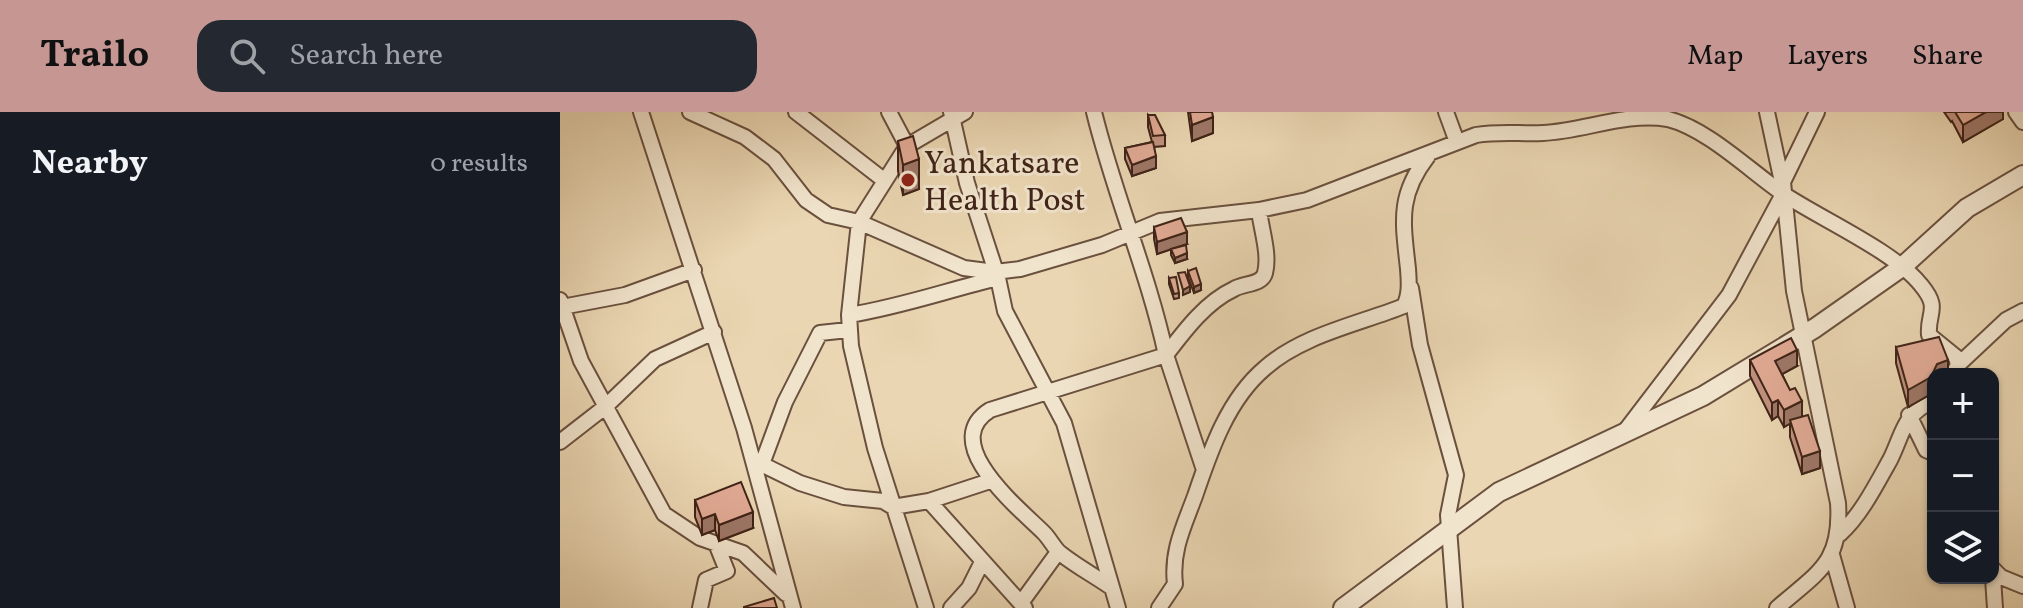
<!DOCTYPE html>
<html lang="en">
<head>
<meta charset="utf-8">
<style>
	:root { --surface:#171b24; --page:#242831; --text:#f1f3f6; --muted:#9ea1a6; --line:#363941; --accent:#c59692 }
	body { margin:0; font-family:Vollkorn,serif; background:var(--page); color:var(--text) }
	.controls { position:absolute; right:24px; bottom:24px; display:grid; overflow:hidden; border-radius:16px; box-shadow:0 2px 6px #0004 }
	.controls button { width:72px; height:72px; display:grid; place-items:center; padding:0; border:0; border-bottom:2px solid var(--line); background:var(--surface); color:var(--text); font:40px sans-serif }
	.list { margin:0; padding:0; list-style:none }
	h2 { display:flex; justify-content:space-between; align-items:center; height:104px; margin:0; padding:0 32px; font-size:34px }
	h2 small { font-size:26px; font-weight:400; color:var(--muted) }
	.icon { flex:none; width:44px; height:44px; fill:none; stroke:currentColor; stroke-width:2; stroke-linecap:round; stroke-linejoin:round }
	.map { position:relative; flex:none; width:1463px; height:496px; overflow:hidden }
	header { display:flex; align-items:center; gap:48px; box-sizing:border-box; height:112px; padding:0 40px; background:var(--accent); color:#111 }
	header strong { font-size:38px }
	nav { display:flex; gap:44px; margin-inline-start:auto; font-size:28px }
	.search { width:560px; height:72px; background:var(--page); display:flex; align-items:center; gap:20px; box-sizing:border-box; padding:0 28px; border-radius:24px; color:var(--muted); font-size:30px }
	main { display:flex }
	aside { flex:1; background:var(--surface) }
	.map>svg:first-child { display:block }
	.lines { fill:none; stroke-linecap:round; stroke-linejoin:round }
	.minor-casing { stroke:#6a503e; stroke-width:18 }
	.tertiary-casing { stroke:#6a503e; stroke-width:22 }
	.minor { stroke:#f1e4cd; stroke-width:14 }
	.tertiary { stroke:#f1e4cd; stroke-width:18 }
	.wall { fill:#c29280; stroke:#3f2317; stroke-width:2 }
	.shaded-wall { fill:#9e7768; stroke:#3f2317; stroke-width:2 }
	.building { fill:#e1aa95; stroke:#3f2317; stroke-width:2 }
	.poi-dot { fill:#8f2418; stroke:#f1e4cd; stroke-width:3 }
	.labels { text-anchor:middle; stroke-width:6; stroke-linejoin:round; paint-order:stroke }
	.poi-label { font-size:32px; fill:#3f2317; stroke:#f1e4cd; text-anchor:start }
</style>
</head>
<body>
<header>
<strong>Trailo</strong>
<div class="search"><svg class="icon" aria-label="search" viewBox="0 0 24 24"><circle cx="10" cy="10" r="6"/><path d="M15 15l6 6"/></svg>Search here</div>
<nav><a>Map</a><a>Layers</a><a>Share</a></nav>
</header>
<main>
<aside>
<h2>Nearby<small>0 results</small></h2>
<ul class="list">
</ul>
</aside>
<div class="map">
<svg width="1463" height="496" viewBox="0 0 1463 496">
	<rect width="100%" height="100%" fill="#ead6b2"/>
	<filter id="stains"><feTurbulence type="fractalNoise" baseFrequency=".0025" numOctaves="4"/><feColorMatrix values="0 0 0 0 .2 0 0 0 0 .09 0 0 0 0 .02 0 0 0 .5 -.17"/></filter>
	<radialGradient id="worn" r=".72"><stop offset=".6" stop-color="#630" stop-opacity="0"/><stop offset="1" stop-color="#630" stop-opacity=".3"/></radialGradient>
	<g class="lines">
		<g class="minor-casing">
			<path id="minor" d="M81 0 184 316 233 496
				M130 0 185 25 214 47 246 88 268 103 299 110 404 156 435 160 460 157 542 133 600 109 699 98 747 88 916 23C939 19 960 22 983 21 1025 19 1065 0 1108 7 1148 17 1191 60 1225 83 1263 108 1335 140 1361 173 1381 197 1367 200 1369 223L1396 245 1398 253 1393 262
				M236 0 325 69
				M329 0 347 34
				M391 0 407 71 438 166 445 199 504 311 558 496
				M534 0C554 82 588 160 606 243L430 298C377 331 460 397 484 421 490 427 494 436 500 441 516 454 535 464 552 476
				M886 0 897 30
				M1207 0 1222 70
				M1456 0 1463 10
				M851 176 860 233 896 363 888 403 895 496
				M0 188 21 249 104 402 140 426 183 441 226 482
				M2 195 65 183 134 158
				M289 203C340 195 388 178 438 166
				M1398 253 1446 208 1463 199
				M1349 303 1366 338 1373 341
				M1062 323 1169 183 1223 82
				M0 330 45 295 95 247 154 220
				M193 348 240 371 284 385 323 389 333 395 369 389 465 496
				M202 352 225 290 260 221 288 218
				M643 355 606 243C625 218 646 190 674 177 684 171 702 173 705 161 710 142 701 117 699 98
				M369 389 430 369
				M1280 422C1301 403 1316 373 1330 348 1343 322 1343 302 1373 289
				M1272 443 1287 496
				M1433 457 1441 465 1463 474
				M1433 466 1435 496
				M461 491 498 440
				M140 496 146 468 167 459 157 434
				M366 496 315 336 291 234 289 203 299 110 347 34 405 0
				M391 496 409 476 422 450
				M599 496 615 472C611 439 624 414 635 384 650 340 667 288 705 256 742 223 799 212 844 194 850 183 849 170 848 157 843 110 837 84 868 44
				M1217 496C1258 460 1282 451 1278 391L1234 179 1223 70 1257 0"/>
		</g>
		<g class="tertiary-casing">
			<path id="tertiary" d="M783 496 939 380 1143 284 1255 216 1342 155 1407 96 1463 63"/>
		</g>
		<use href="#minor" class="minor"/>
		<use href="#tertiary" class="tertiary"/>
	</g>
	<path class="wall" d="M628 0H652L653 21 632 29Z
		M1384 0H1443V7L1403 30 1392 9 1391 10Z
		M588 3 605 23V34L594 35 596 56 572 64 565 47V36L592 30 588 15Z
		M338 29 359 77 343 83 338 59Z
		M594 115 627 132 612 137 627 147 615 151 611 143V137L597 142 594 127Z
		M628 159 641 178 634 181 628 165Z
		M609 166 619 181V186L614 187 609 172Z
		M1336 235 1388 262H1373L1371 282 1348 295 1336 251Z
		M1190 248 1237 254 1222 262 1242 305 1260 356 1242 362 1230 325V311L1224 315 1218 304 1212 308 1190 264Z
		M135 388 193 416 159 429 155 418 142 423 135 405Z"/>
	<path class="shaded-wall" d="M1426 0H1443V7L1403 30V13Z
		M653 5V21L632 29V13Z
		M596 44V56L572 64V53Z
		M359 47V77L343 83V53Z
		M627 120V132L597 142V130Z
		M627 141V147L615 151V146Z
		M641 172V178L634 181V175Z
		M630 174V180L623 183V178Z
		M1237 238V254L1215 266V249Z
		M1388 248V262H1373V278L1371 282 1348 295V278L1377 252Z
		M1218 288V304L1212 308V291Z
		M1242 289V305L1224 315V298Z
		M1260 339V356L1242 362V345Z
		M193 400V416L159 429V413Z
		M155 402V418L142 423V407Z"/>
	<path class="building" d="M630 0H652L653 5 632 13Z
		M1395 0H1426L1403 13Z
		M588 3H595L605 23 593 24Z
		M353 24 359 47 343 53 338 29Z
		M593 30 596 44 572 53 565 36Z
		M621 106 627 120 597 130 594 115Z
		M626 133 627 141 615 146 611 137Z
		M636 156 641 172 634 175 628 159Z
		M625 160 630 174 623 178 618 161Z
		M616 165 619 181 614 182 609 166Z
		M1379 225 1388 248 1377 252 1371 265 1348 278 1336 235Z
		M1231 226 1237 238 1215 249 1230 278 1235 276 1242 289 1224 298 1218 288 1212 291 1190 248Z
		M1248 303 1260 339 1242 345 1230 308Z
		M181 370 193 400 159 413 155 402 142 407 135 388Z
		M214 486 217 496H184V495Z"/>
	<circle class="poi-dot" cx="348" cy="68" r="8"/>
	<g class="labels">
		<g class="poi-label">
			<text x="364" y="61">Yankatsare<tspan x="364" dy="37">Health Post</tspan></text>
		</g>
	</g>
	<rect width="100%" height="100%" filter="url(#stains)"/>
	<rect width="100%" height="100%" fill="url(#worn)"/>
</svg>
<div class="controls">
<button>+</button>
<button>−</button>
<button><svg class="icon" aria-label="layers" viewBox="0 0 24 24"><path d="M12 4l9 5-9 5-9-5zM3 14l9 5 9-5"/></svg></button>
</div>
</div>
</main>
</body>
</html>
